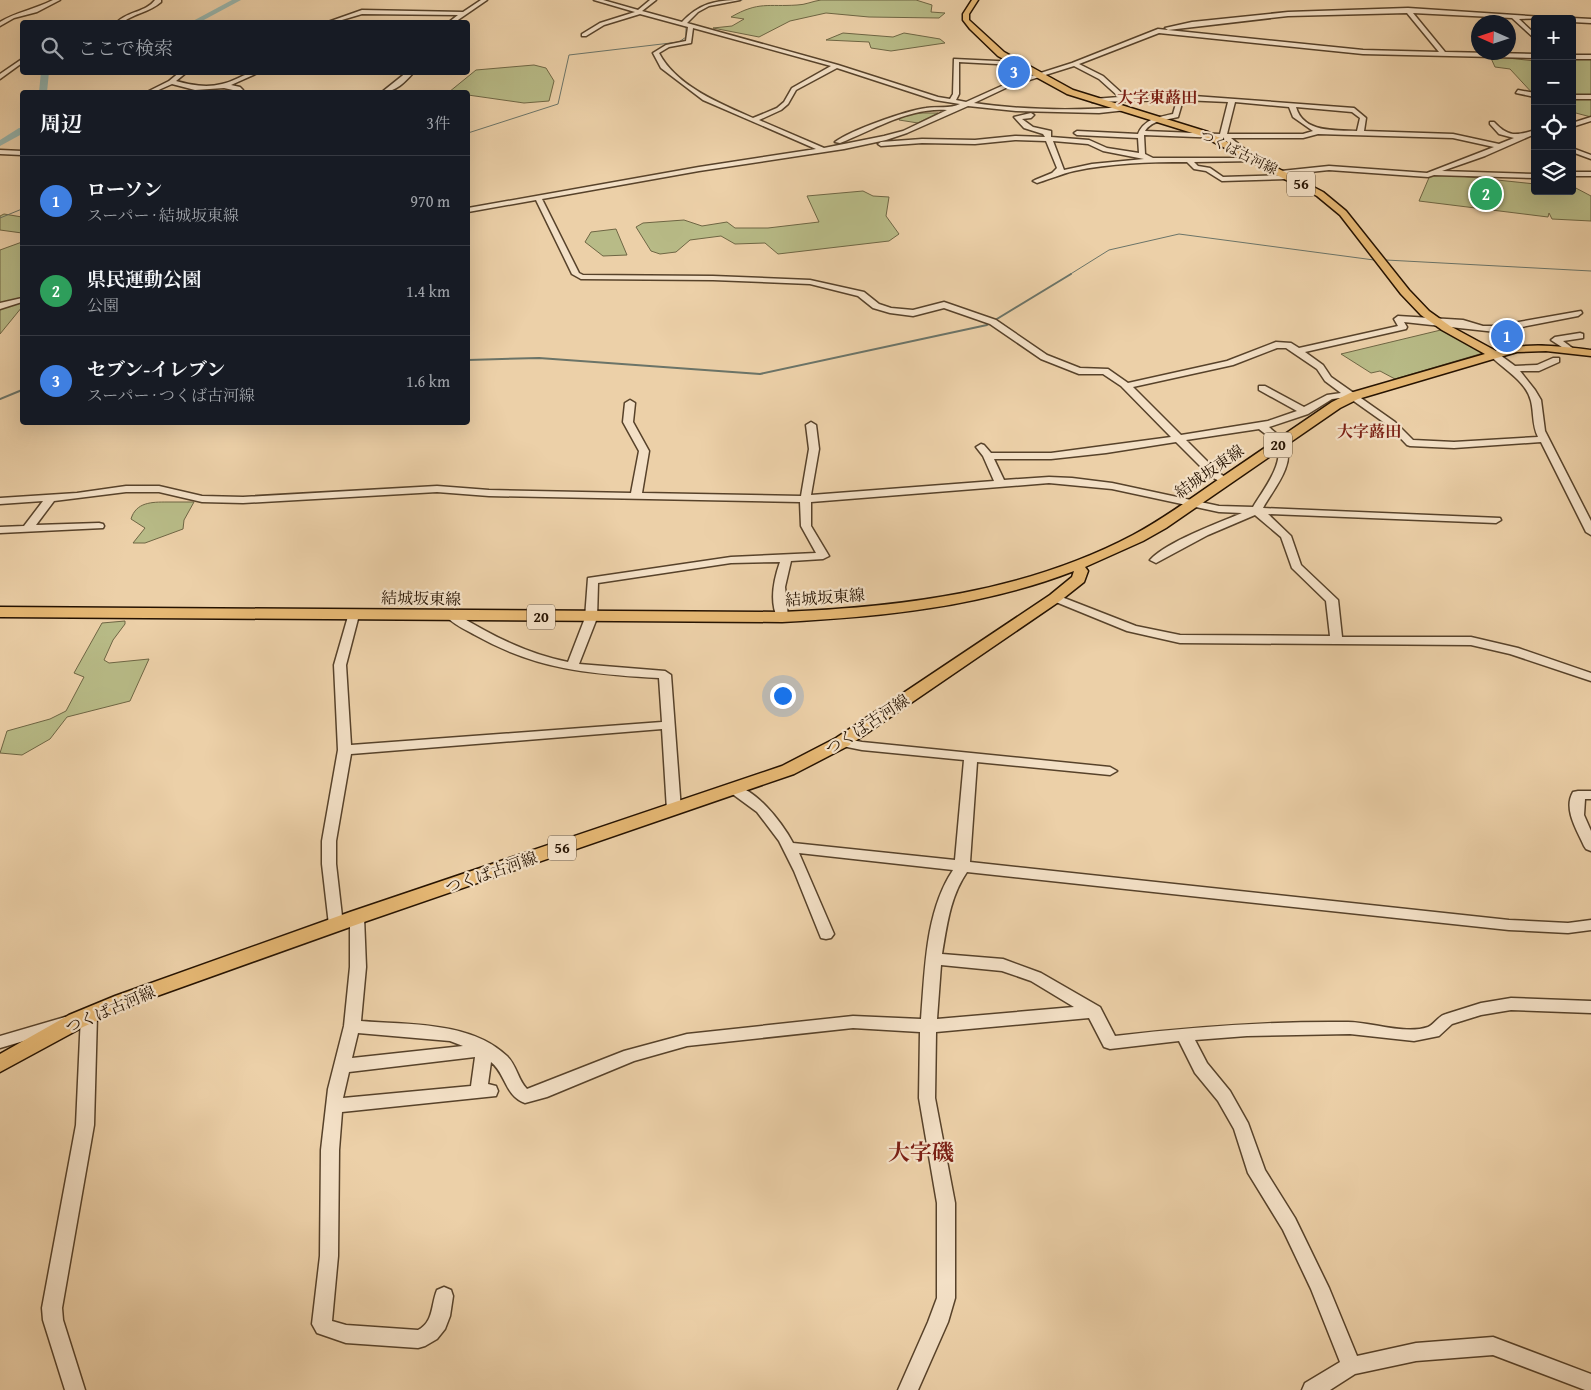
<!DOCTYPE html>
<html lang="ja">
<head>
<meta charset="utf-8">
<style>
	:root { --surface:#171b24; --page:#20242c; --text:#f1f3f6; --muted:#9ea1a6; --line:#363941; --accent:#db2777 }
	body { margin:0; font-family:"Gentium Book Plus","Noto Serif JP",serif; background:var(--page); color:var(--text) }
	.controls { position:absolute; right:15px; top:15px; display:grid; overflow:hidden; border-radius:5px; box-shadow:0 5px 20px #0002 }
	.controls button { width:45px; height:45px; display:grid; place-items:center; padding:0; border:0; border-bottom:1px solid var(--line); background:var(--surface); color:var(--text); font:25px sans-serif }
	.compass { position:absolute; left:1471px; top:15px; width:45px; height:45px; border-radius:50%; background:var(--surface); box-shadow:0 5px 20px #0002; rotate:273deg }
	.you { position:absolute; left:782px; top:695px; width:18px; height:18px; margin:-12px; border:4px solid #fff; border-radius:50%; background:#1a73e8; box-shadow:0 0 0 8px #1a73e833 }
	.badge { display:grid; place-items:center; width:32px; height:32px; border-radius:50%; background:var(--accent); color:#fff; font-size:16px; font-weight:700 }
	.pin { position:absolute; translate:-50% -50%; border:2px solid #fff; box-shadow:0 1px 5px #0006 }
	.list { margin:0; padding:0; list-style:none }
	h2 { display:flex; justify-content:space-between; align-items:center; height:65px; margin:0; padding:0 20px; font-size:21px }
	h2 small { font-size:16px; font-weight:400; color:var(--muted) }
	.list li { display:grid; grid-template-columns:32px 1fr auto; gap:15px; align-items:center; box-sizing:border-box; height:90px; padding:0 20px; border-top:1px solid var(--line) }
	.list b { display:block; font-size:19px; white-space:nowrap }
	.list p { margin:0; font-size:16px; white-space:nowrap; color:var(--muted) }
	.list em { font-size:16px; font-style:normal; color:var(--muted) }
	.icon { flex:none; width:28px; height:28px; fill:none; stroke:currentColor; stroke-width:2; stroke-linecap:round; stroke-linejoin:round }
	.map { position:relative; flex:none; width:1591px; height:1390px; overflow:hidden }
	.search { position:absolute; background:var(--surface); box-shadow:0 5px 20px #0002; left:20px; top:20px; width:450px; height:55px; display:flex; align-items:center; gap:12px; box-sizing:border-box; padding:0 18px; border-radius:5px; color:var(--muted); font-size:19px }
	.panel { position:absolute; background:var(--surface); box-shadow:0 5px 20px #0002; left:20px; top:90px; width:450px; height:335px; border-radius:5px }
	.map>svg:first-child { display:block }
	.green { fill:#b8bb87; stroke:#6e6644 }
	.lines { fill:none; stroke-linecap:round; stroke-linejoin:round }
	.stream-far1 { stroke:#6b7468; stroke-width:1 }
	.stream { stroke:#6b7468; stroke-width:2 }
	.river { fill:#99b6ad; fill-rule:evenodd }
	.minor-casing { stroke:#57422a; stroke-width:3 }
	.major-casing { stroke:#251200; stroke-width:3 }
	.minor { fill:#f3e0c6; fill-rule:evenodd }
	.major { fill:#e6b874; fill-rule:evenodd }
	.labels { text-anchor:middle; stroke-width:4.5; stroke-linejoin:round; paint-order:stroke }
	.far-street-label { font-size:14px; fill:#251200; stroke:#f3e0c6 }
	.shield { fill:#f3e0c6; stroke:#63503b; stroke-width:1 }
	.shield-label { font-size:15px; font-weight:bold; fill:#251200 }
	.far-quarter-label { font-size:16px; font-weight:bold; fill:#7a1f14; stroke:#f3e0c6 }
	.street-label { font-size:16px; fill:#251200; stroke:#f3e0c6 }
	.near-quarter-label { font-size:22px; font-weight:bold; fill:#7a1f14; stroke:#f3e0c6 }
</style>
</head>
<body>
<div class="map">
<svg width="1591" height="1390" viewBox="0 0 1591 1390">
	<rect width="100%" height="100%" fill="#ecd0a8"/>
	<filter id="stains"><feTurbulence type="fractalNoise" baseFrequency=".004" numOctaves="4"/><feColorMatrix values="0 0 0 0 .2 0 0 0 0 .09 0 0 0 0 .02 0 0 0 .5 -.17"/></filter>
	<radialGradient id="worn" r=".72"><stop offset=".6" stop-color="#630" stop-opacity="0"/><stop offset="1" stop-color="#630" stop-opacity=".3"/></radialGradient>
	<path class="green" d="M821 0H916L932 5 931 12 945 13 939 18 869 17 826 13 790 21 759 37 713 28 732 26 744 19 731 17C759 1 768 7 797 5 805 5 813 1 821 0Z
		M843 33 893 37 904 33 940 39 945 43 891 51 871 48 869 42 826 40Z
		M1490 56 1535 61V96L1510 69 1495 67Z
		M1572 58 1591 59V117L1572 112Z
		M534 65 546 68 554 81 549 101 524 103 468 95V92H449L476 70Z
		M914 113H938L918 123 899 120 900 118Z
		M1431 173 1535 184V191H1572V186L1591 196V221L1552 219 1549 213 1548 217 1419 201Z
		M863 191 873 196 889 197 886 216 899 234 889 241 778 254 765 243 735 244 721 236 690 240 676 252 660 254 651 251 636 227 643 223 684 220 702 226 727 222 735 228H768L819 222 807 196Z
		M4 214 22 217V233L0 230V216Z
		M616 229 627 255 603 256 585 242 591 232Z
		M22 242V307L0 334V250Z
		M1445 329 1483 353 1395 379 1380 371 1371 373 1341 354Z
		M167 502H194L184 520 183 529 145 543H133L145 528 131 519C136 502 152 502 167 502Z
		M125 621V624L113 640 104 660 109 663 149 659 130 701 67 717 50 739 22 755 0 753 7 731 50 719 66 711 84 677 74 673 102 623Z"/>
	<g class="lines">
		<path class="stream-far1" d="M731 2 742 0
			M468 133 558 104 569 55 679 42 686 37V26
			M0 218 22 209
			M1386 260 1591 271
			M1069 275 1109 250 1179 234 1374 260"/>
		<path class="stream" d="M468 360 539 358 760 374 987 325 1071 274
			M0 399 22 390"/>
		<path class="river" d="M232 0H241L202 21 191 22Z
			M41 72H49L47 92H39Z
			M19 128H22V134L0 146V140Z"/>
		<g class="minor-casing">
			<path id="minor" d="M53 0H60L37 12 14 18 0 26V22C16 12 36 9 53 0Z
				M155 0H161V2C148 13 135 13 123 22H117C129 11 146 12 155 0Z
				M481 0H487L455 22H449L458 15 362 14 335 22H328L362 10 463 12Z
				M594 0H603L638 10 650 0H656L642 11 682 22C699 4 715 0 740 0L709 6 698 12 687 23 838 65 938 97 950 99 953 94 954 59 1018 62 1016 65 959 62V94L956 100 966 102 1006 84 1072 63 1158 29 1363 50 1439 52 1407 13 1288 16 1168 30 1165 28 1192 22 1288 12 1408 8 1558 18 1519 19 1535 34V39L1512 18 1413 13 1445 52 1535 54V58L1363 54 1159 33 1079 64 1103 76 1125 96 1180 95 1354 108 1366 118 1364 131 1453 134 1499 144 1514 138 1499 134 1490 124V122H1494C1508 137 1516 136 1535 130V134L1485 156 1442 171 1535 174V178L1434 175 1428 177 1329 170 1281 175 1278 173 1281 171 1329 166 1427 173 1494 147 1453 138 1318 134 1303 138H1231L1247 151 1242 155 1239 153 1240 151 1222 138 1144 135 1145 154 1153 158H1254L1256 159V161L1194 162 1198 166 1210 168 1223 177 1287 175 1290 177 1287 179 1222 181 1206 171 1194 169 1187 162C1149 162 1111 163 1074 171 1061 174 1050 179 1037 183L1033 181 1035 180 1052 173 1057 168 1046 141 1015 140 975 144 922 143 881 146 878 144 881 142 922 139 975 140 1015 136 1045 137 1043 134 1024 128 1014 117 1031 113 1034 115 1031 118 1022 119 1033 127 1051 131V137L1089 140 1107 148 1139 153 1138 138 1077 135 1074 133 1077 131 1138 134C1144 119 1159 117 1173 114L1177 100 1092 102 1094 99 1119 97 1099 79 1074 66 1010 86 974 103C1022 110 1075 111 1124 107L1127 109 1126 110 1099 113 1016 111 968 106 907 133 886 140 844 149 699 171 542 199 579 273 583 275 713 276 810 280 864 292 879 304 891 308 913 310 944 302 996 320 1047 355 1080 368 1108 369 1128 383 1227 361 1276 342 1291 343 1299 348 1398 326 1394 319 1398 316 1463 320 1483 326H1496L1581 311 1582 313 1578 316 1496 332 1404 322 1407 327 1406 329 1305 352 1323 365 1331 377 1395 422 1413 440 1454 442 1538 437C1532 425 1534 413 1531 401 1526 380 1502 369 1489 354L1490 352H1496L1515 366 1537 365 1553 358H1559V362L1539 371H1520L1535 390 1541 400 1545 431 1591 521V535L1586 532 1541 442 1454 448 1410 446 1407 445 1389 426 1348 397 1332 399 1308 414 1269 427C1274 432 1282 437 1285 443 1297 463 1272 491 1263 508L1500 518 1501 520 1496 523 1268 514 1291 536 1301 565 1338 600 1342 637H1471L1518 648 1591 673V681L1510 654 1471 645 1180 643 1127 631 1051 600 1049 598 1055 595 1059 596 1136 626 1180 635 1330 636 1326 601 1292 568 1281 537 1255 515 1208 535 1156 563 1150 560C1166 542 1218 523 1242 513L1219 512 1112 489 1049 483 811 502V526L829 556 823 559 791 561 785 587 788 617 786 619H778C769 602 774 579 780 562L731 563 598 583 597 618 579 664 665 671 671 675 681 810 679 813H669L667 810 662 729 351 754 336 841V864L343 925 341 929 336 930 331 929 329 925 322 864V841L338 750 334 665 349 613H357L359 615 346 665 351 745 662 722 659 678C590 674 537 670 475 635 466 630 453 624 446 616L452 613 456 614C491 635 527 654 568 662L585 618 588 578 731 557 816 553 801 526 800 502 489 496 437 492 243 503 202 502 159 492H126L54 501 36 525 99 523 103 524 104 526 103 528 0 533V527L24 526 43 501 0 504V498L77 493 126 486H159L202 496 243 497 437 486 489 490 631 493 639 451 623 422 625 403 630 400 635 403 633 422 649 451 642 493 801 496 809 449 806 425 811 422 816 425 819 449 811 495 994 481 983 456 976 447 981 444 984 445 991 453H1051L1171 437 1121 386 1103 374H1079L1041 359 990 324 944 308 913 316 890 313 873 308 858 296 810 284 713 280 581 279 572 274 536 200 468 212V208L699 167 816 149 703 100 661 68 653 53 666 45 686 41 688 27 640 14 604 25 586 36H582V34L600 23 635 12ZM693 28 831 66 792 88 784 102 777 108 753 118C721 104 676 86 659 53L669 47 691 43ZM837 68 935 100 960 104C950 109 937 106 926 108 905 111 851 130 835 142L840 143C873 130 910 107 947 110L903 131 884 136 824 148 759 120 781 110 788 104 796 90ZM1183 100 1228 102 1220 134 1145 131C1152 120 1166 120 1178 117ZM1235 102 1289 107 1293 117 1313 131 1303 134H1227ZM1296 107 1352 112 1360 118 1357 131C1335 130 1303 133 1296 107ZM1053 141 1088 144 1103 151 1144 159 1092 164 1064 170ZM1277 348H1286L1317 369 1325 381 1341 393 1327 395 1304 407 1265 386H1259V390L1297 411 1268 421 1181 435 1133 387 1233 365ZM1259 429C1265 434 1273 439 1277 446 1285 463 1261 493 1253 507L1219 506 1112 483 1072 478 1049 477 1004 480 994 459H1051L1106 453 1176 442 1211 477 1226 484 1231 481 1219 473 1186 440Z
				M1572 18 1591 19V23L1572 22Z
				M1572 55H1591V59H1572Z
				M22 59V63L0 79V74Z
				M180 72H187L176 81C191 85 206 88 222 84 236 81 245 72 260 72L231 85 240 87 243 90 242 92 224 88 195 90 172 84 154 92H147L169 81Z
				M407 72H414C405 82 396 92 382 92Z
				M1518 90 1535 93V97L1516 93Z
				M1572 95H1591V99H1572Z
				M1591 117V121L1572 127V123Z
				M1572 148 1591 155V159L1572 152Z
				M0 150 22 151V155L0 154Z
				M1572 172H1591V176H1572Z
				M22 298V302L0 309V303Z
				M1580 333 1583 334V338L1563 341 1575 350 1571 353 1551 340 1555 337Z
				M842 738 862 742 1110 767 1117 771 1110 775 977 762 970 862 1509 920 1568 923 1591 920V930L1568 933 1509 930 967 872C950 897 947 925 942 954L1003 959 1041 973 1100 1007 1115 1036C1192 1027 1270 1021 1348 1022 1371 1022 1405 1035 1428 1027 1435 1024 1438 1016 1446 1014L1481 1003 1511 998 1591 1001V1013L1511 1010 1481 1015 1452 1024 1439 1036 1414 1041 1350 1034 1247 1036 1195 1040 1207 1063 1230 1091 1248 1123 1265 1170 1295 1218 1329 1288 1357 1356 1416 1343 1493 1337 1591 1374V1390H1585L1493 1355 1416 1361 1355 1374 1330 1390H1302L1305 1383 1340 1362 1311 1289 1283 1230 1248 1173 1234 1129 1218 1101 1195 1073 1179 1041 1110 1049 1104 1047 1089 1018 936 1032 935 1098 955 1203V1298L948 1322 918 1390H898L928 1322 937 1298V1203L919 1098 920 1032 853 1028 687 1046 634 1061 547 1097 525 1103C505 1096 506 1074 491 1062L488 1084 496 1086 498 1091 496 1096 342 1112 339 1150 338 1256 332 1321 346 1325 418 1330C434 1322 431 1304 437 1290L444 1287 451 1290 453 1296 450 1316 445 1329 437 1339 425 1346 418 1348 346 1343 317 1333 312 1324 320 1256 321 1150 328 1089 344 1026 350 967V917L352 913 357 912 362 913 364 917 366 967 361 1021C408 1025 470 1021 507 1056 517 1066 518 1080 527 1089L624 1051 687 1034 853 1016 921 1019C925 971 925 912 953 870L799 853 834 934 831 938 826 939 821 938 794 871 779 841 757 812 727 790 729 787C752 781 784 826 793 843L955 860 964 760 862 750 837 745 835 742 837 739ZM941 965 1002 971 1031 981 1074 1007 937 1019ZM358 1033 450 1041 463 1046 352 1058ZM475 1057 471 1086 343 1098 349 1072Z
				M1578 791H1591V799H1585L1584 815 1591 831V851L1586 849 1584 846C1577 830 1563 809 1573 792Z
				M89 1009 95 1011 97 1015 94 1125 62 1308 63 1320 85 1390H65L43 1320 42 1308 76 1125 81 1015 83 1011Z
				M65 1017 71 1019 73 1023 71 1027 0 1048V1036Z"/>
		</g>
		<g class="major-casing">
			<path id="major" d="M972 0H978L969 14V20L1004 52 1073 90 1208 132 1323 192 1346 211 1409 290 1429 311 1450 326 1496 351C1528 342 1558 346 1591 350V356L1546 351 1517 352 1358 399 1340 408 1166 528 1143 541 1085 567 1088 571 1084 582 1060 601 848 746 794 774 364 922 129 1006 83 1027 0 1072V1054L69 1015 115 996 350 912 782 766 836 738 1050 595 1072 577 1074 571C981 607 880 617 782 622L0 617V607L782 612C903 607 1025 592 1133 535 1165 518 1193 497 1222 477 1259 452 1295 427 1332 402L1350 393 1485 354 1442 330 1421 315 1401 294 1340 215 1317 196 1202 136 1067 94 998 56 970 29 963 20V14Z"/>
		</g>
		<use href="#minor" class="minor"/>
		<use href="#major" class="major"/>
	</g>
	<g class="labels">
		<g class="far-street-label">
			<text transform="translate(1239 152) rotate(26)" y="5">つくば古河線</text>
		</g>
		<g class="shield">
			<rect x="1287" y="171.5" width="28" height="25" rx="4"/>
			<rect x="1264" y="432.5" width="28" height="25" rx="4"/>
			<rect x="527" y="604.5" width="28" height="25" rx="4"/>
			<rect x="548" y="835.5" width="28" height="25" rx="4"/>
		</g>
		<g class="shield-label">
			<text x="1301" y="189">56</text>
			<text x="1278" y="450">20</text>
			<text x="541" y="622">20</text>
			<text x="562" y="853">56</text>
		</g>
		<g class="far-quarter-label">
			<text x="1157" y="103">大字東蕗田</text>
			<text x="1369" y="437">大字蕗田</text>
		</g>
		<g class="street-label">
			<text transform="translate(1209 471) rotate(-35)" y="6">結城坂東線</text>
			<text transform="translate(825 597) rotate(-4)" y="6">結城坂東線</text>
			<text transform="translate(421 598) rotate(1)" y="6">結城坂東線</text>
			<text transform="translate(867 724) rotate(-33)" y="6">つくば古河線</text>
			<text transform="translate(491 872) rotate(-19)" y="6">つくば古河線</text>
			<text transform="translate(110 1009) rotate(-23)" y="6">つくば古河線</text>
		</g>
		<g class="near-quarter-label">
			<text x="921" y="1160">大字磯</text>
		</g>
	</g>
	<rect width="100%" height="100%" filter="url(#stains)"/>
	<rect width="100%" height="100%" fill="url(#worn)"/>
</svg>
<div class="controls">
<button>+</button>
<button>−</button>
<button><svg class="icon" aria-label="locate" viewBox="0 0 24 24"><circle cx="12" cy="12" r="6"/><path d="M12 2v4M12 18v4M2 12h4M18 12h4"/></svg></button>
<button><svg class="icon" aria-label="layers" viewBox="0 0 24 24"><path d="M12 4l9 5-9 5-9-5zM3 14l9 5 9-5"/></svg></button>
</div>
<svg class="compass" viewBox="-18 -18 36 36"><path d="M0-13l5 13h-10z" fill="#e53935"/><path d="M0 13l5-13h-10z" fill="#9ea1a6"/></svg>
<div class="you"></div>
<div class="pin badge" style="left:1507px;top:336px;background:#3f7fe0">1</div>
<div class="pin badge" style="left:1486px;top:194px;background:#2e9e5b">2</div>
<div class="pin badge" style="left:1014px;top:72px;background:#3f7fe0">3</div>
<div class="search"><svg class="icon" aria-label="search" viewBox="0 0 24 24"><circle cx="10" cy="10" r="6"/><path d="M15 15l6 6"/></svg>ここで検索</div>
<section class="panel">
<h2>周辺<small>3件</small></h2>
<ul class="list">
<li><span class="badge" style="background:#3f7fe0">1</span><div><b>ローソン</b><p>スーパー · 結城坂東線</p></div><em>970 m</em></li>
<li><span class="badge" style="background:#2e9e5b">2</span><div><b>県民運動公園</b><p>公園</p></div><em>1.4 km</em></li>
<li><span class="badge" style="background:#3f7fe0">3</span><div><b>セブン-イレブン</b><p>スーパー · つくば古河線</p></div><em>1.6 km</em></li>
</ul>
</section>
</div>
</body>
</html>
